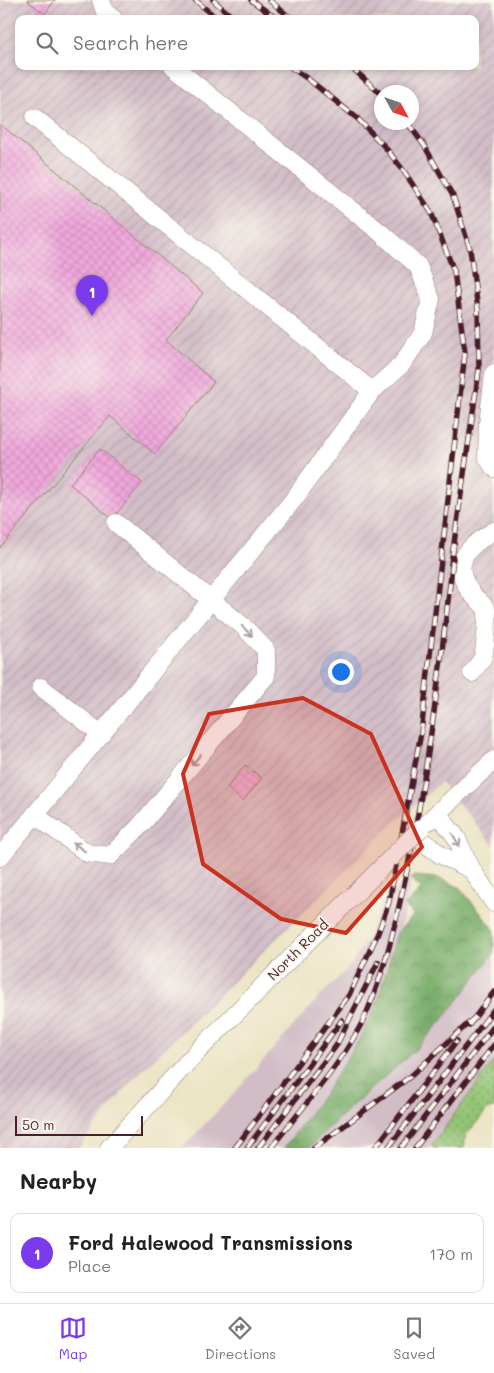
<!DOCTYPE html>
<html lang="en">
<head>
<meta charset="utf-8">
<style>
	:root { --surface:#fff; --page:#f2f2f2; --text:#222; --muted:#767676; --line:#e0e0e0; --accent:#7c3aed }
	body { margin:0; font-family:Mali,sans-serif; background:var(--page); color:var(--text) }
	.compass { position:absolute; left:374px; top:85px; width:45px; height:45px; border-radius:50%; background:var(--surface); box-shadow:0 2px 8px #0003; rotate:130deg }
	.scale { position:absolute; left:15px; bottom:12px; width:128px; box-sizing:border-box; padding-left:5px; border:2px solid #4a1f2b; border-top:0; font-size:14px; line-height:18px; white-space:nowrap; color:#4a1f2b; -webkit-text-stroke:4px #fbf7ec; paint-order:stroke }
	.you { position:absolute; left:340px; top:671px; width:18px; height:18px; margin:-12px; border:4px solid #fff; border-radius:50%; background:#1a73e8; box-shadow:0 0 0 8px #1a73e833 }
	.badge { display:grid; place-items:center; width:32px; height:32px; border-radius:50%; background:var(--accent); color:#fff; font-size:16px; font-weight:700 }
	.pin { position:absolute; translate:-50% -41px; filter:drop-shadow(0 1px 2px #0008) }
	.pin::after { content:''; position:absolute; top:26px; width:18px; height:15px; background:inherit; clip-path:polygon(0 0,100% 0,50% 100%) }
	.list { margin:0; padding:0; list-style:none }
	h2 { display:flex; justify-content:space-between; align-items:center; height:65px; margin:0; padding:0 20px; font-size:21px }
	h2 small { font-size:16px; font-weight:400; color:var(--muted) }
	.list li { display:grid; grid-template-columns:32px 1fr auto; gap:15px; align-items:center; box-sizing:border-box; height:80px; margin:0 10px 10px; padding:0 10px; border:1px solid var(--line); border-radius:10px }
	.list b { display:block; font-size:19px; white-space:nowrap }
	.list p { margin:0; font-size:16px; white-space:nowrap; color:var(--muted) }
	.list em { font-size:16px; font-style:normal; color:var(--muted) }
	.icon { flex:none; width:28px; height:28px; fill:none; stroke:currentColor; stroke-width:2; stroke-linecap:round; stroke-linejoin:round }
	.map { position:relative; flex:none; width:494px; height:1148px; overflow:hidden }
	.search { position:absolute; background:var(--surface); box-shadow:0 2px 8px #0003; left:15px; right:15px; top:15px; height:55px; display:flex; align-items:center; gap:12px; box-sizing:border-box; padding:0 18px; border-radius:10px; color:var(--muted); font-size:19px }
	.sheet { height:155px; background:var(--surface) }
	nav { display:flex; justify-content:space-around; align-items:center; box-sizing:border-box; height:70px; border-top:1px solid var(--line); background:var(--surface); font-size:14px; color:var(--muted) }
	nav a { display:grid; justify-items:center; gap:2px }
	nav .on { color:var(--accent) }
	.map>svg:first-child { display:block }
	.industrial { fill:url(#industrial-furrows); fill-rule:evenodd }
	.railway { fill:#d2bdc7 }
	.grass { fill:url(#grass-dots); stroke:#6e7250 }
	.forest { fill:url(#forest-crowns); stroke:#606448 }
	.building { fill:url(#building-cross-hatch) }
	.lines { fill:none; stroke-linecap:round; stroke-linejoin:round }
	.minor-casing { stroke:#9a8278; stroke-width:19 }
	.minor { stroke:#fff; stroke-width:18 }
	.rail-casing { stroke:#4a1f2b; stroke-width:5.5 }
	.rail { stroke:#fbf7ec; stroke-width:4; stroke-dasharray:11; stroke-linecap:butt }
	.minor-bridge-casing { stroke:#9a8278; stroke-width:19; stroke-linecap:butt }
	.minor-bridge { stroke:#fff; stroke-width:18 }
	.oneway { stroke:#ae9aa0 }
	.marked { fill:#c8321e; fill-opacity:0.2; stroke:#c8321e; stroke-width:4; stroke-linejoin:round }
	.labels { text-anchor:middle; stroke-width:4; stroke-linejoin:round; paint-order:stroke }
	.street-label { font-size:14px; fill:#4a1f2b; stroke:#fbf7ec }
</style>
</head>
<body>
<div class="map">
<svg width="494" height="1148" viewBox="0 0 494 1148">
	<defs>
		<pattern id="industrial-furrows" width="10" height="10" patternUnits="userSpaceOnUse" patternTransform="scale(1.25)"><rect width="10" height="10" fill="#d2bdc7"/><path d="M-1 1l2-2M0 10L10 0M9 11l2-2" fill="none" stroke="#b6a2ab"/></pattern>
		<pattern id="grass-dots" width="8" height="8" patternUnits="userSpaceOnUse" patternTransform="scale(1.25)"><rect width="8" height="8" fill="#93c474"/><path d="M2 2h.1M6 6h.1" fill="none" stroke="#7a9f5f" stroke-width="1.8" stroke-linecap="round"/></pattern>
		<pattern id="forest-crowns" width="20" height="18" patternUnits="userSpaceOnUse" patternTransform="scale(1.25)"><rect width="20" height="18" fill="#76aa66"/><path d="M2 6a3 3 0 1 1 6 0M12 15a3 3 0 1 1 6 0" fill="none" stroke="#638a54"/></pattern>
		<pattern id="building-cross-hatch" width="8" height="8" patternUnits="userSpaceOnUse" patternTransform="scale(1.25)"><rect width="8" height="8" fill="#f0a8dc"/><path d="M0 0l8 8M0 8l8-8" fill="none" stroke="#cf90bd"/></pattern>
	</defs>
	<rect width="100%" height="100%" fill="#fbf7ec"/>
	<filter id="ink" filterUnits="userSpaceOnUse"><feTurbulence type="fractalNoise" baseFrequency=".02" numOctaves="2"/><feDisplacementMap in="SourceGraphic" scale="10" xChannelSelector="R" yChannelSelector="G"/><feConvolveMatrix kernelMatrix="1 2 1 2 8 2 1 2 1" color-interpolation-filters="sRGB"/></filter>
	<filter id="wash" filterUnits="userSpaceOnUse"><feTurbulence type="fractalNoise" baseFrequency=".0096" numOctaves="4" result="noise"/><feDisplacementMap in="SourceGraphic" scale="20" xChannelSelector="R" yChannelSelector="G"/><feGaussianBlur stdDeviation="1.12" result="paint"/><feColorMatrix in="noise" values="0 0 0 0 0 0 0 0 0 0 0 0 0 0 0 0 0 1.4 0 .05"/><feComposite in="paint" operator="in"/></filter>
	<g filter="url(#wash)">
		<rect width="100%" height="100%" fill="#ebe4c5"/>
		<path class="industrial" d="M0 0H494V846L441 782 397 821 133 1079 78 1148H0ZM19 19H475V66H19ZM382 92H412V122H382Z"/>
		<path class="railway" d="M412 875 394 959 378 1001 358 1041 325 1093 445 1017 494 953V1061L429 1148H182L230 1098 319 997 349 967 369 936 383 901Z"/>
		<path class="grass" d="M494 1061V1108L488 1109 466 1135 464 1148H433L431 1146Z"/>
		<path class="forest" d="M414 876 438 878 459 887 494 929V953L445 1017 415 1050 347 1110 309 1148H284L325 1093 358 1041 378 1001 397 933 413 915 404 906 421 889 411 879Z"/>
		<g id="blocks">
			<path class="building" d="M27 0H55L45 14Z
				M0 124 203 293 166 340 214 382 155 454 110 416 0 548Z
				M100 449 142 483 112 519 70 484Z
				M245 765 262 778 243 801 227 788Z"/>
		</g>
	</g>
	<g filter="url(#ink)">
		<use href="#blocks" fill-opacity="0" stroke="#9a8278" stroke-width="1"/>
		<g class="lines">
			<g class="minor-casing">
				<path id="minor" d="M101 0 105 12 114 19
					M35 118 372 391
					M494 373 488 423 487 457 494 468
					M472 673C475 668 481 662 483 657 485 650 488 619 487 611 485 605 476 599 472 594 449 564 467 546 494 531
					M41 687 101 734
					M437 813 456 837 472 870 494 903
					M35 815 87 853 110 856 140 826 266 676V650L243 626 116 523
					M429 821 494 760
					M414 835 441 855 472 870
					M0 857 294 499 372 391 402 364 423 333 431 299 418 266 381 233 173 66
					M109 1148 193 1056 392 857"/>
			</g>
			<use href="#minor" class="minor"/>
			<g class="rail-casing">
				<path id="rail" d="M195 0 218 19
					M213 0 235 19
					M251 0 277 19
					M269 0 292 19
					M350 66 382 95
					M407 122 424 145 453 196 470 249 478 310 479 370 451 564
					M469 1025 494 992
					M235 1148 349 995 378 933 389 902 421 733 465 353 454 271 431 212 403 170 385 147 358 119 308 79 289 66
					M247 1148 342 1020
					M258 1148 336 1046 378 962
					M271 1148C303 1106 346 1060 367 1012 387 965 397 916 408 866 429 764 441 662 453 558
					M314 1148 411 1076 473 1019
					M375 1148 457 1041
					M388 1148 494 1009
					M401 1148 494 1026
					M415 1148 494 1045"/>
			</g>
			<use href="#rail" class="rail"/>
			<g class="minor-bridge-casing">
				<path id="minor-bridge" d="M392 857 421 828"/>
			</g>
			<use href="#minor-bridge" class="minor-bridge"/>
		</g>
		<defs><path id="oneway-shaft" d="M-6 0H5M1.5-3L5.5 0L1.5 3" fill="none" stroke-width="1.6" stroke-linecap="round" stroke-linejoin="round" transform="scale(1.25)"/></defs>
		<g class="oneway">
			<use href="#oneway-shaft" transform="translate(247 631) rotate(45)"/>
			<use href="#oneway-shaft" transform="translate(196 760) rotate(130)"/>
			<use href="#oneway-shaft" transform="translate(456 840) rotate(60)"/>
			<use href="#oneway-shaft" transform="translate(79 847) rotate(-144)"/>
		</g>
	</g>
	<path class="marked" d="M303 698 371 734 422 847 346 933 281 919 203 864 183 774 209 714Z"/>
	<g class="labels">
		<g class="street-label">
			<text transform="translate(298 950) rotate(-45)" y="5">North Road</text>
		</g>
	</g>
</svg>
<svg class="compass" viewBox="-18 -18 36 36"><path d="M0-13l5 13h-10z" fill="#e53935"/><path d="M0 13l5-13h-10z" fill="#767676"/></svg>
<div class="scale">50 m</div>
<div class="you"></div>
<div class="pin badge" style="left:92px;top:316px">1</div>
<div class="search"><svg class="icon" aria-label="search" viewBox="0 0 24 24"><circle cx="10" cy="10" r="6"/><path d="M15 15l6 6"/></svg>Search here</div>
</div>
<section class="sheet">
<h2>Nearby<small></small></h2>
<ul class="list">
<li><span class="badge">1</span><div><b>Ford Halewood Transmissions</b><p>Place</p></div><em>170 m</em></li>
</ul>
</section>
<nav>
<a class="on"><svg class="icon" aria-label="map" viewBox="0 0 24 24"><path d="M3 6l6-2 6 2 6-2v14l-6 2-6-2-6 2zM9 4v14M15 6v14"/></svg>Map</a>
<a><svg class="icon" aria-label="directions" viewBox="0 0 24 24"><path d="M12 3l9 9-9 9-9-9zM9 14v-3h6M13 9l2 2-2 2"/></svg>Directions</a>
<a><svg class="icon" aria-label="saved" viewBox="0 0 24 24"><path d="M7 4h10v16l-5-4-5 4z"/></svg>Saved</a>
</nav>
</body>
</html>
